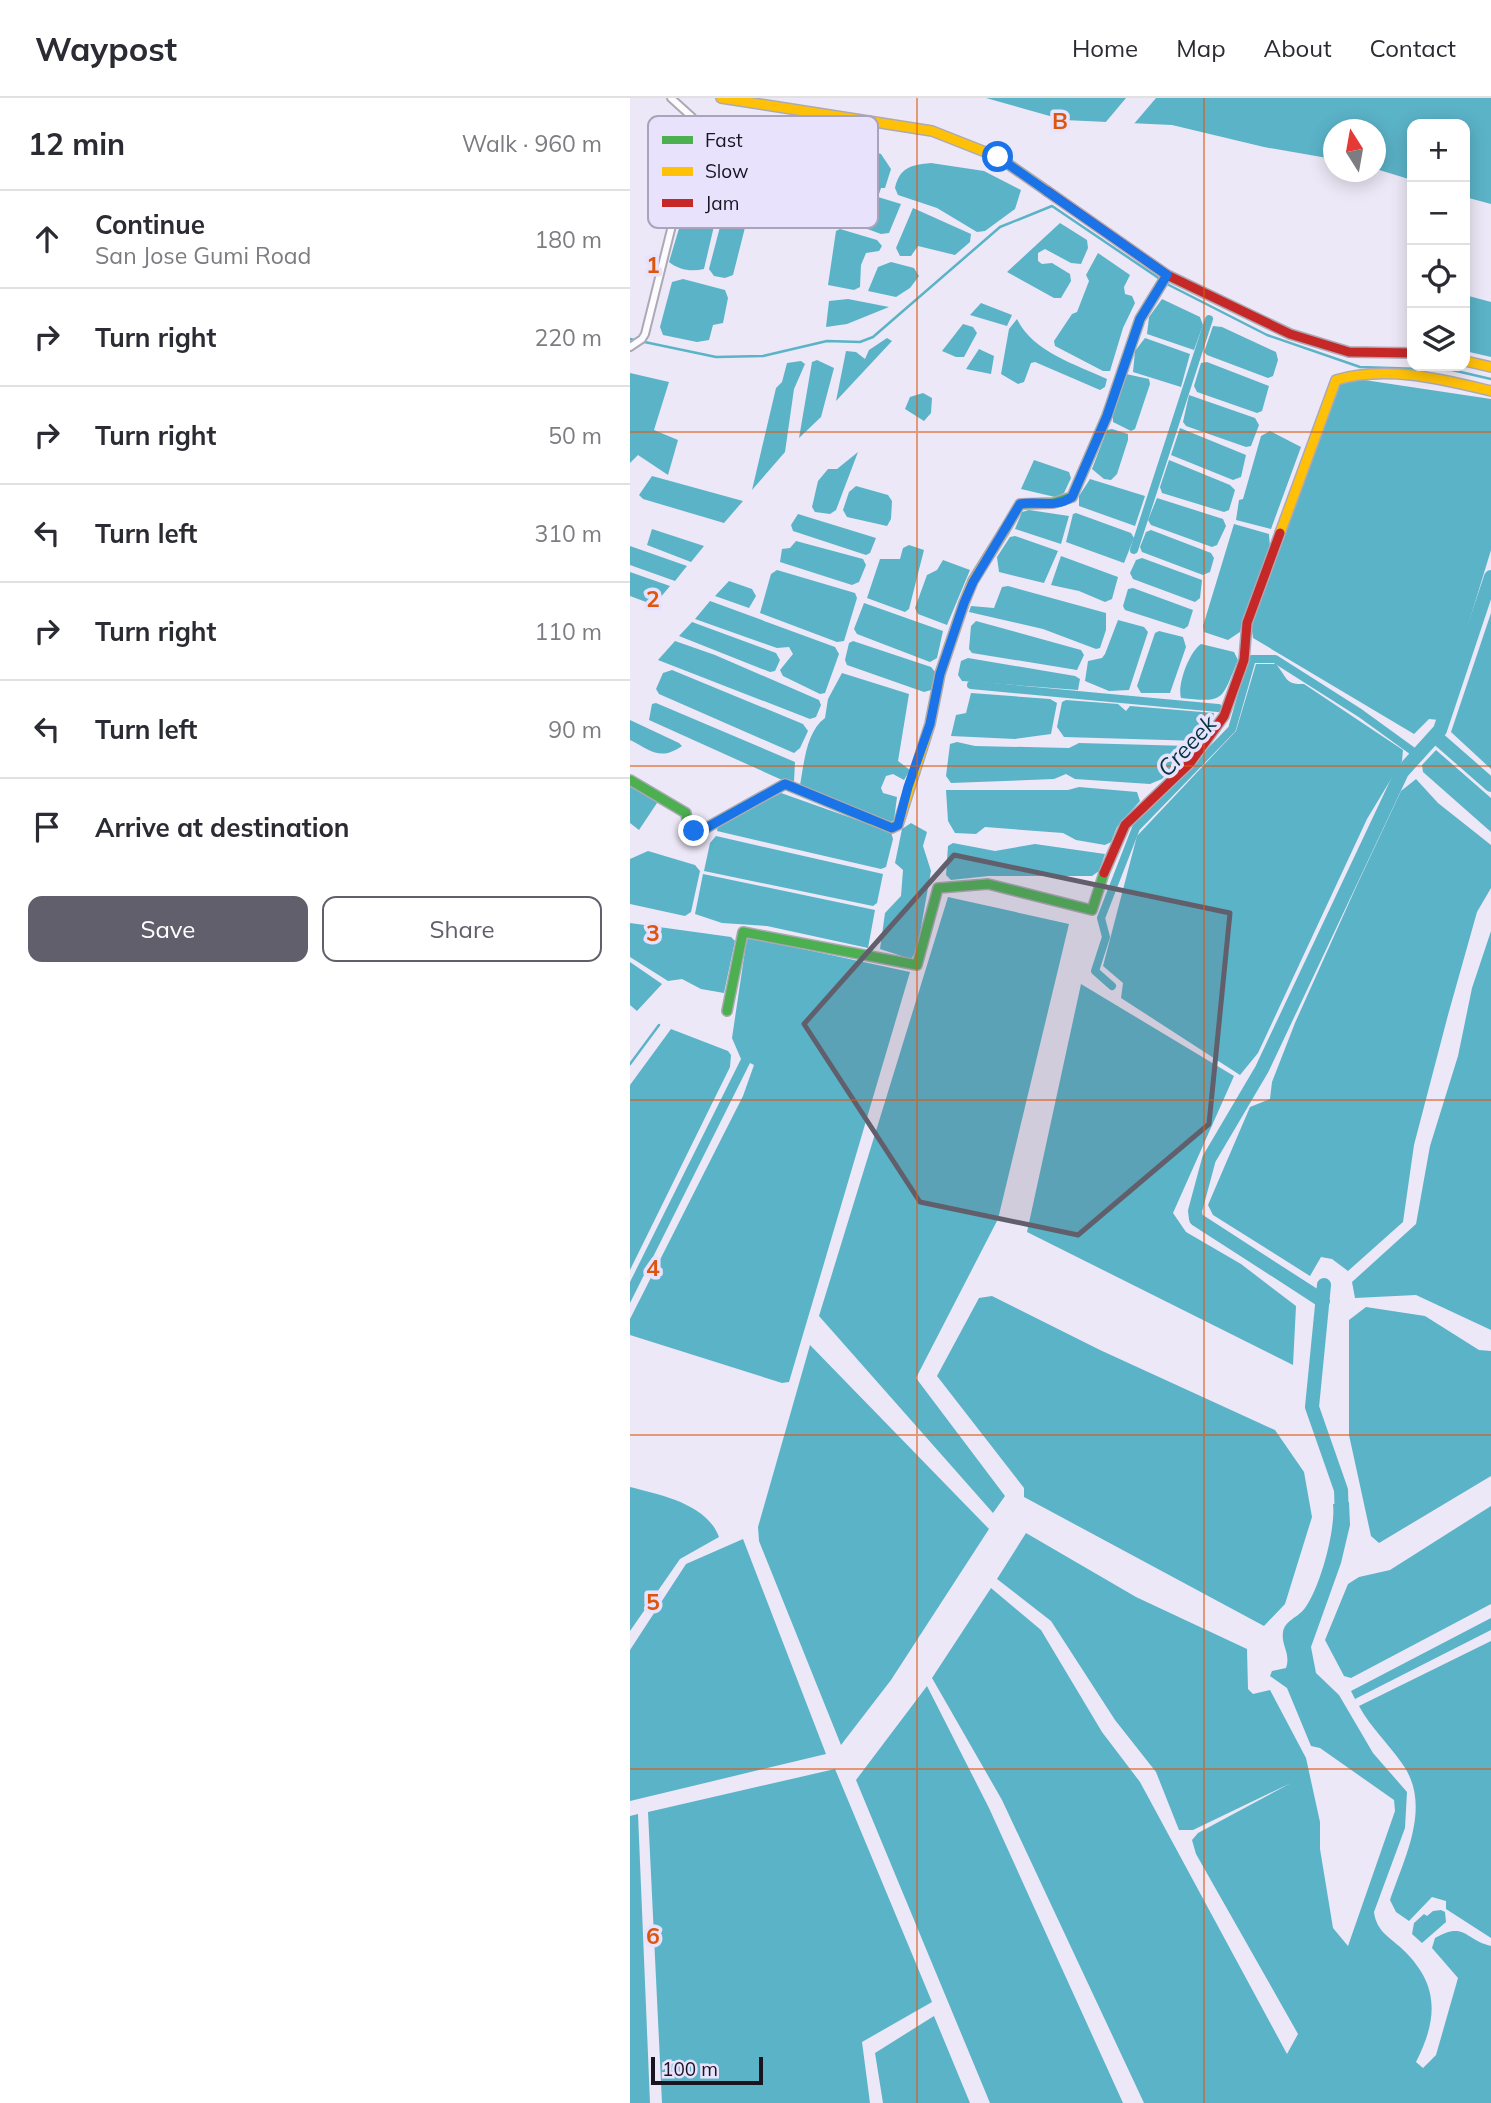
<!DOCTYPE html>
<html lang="en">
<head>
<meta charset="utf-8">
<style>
	:root { --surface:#fff; --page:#f2f2f3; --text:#2b2b33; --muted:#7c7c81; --line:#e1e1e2; --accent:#625f6c }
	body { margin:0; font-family:Mulish,sans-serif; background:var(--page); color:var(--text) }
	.controls { position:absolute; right:21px; top:21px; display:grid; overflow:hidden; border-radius:14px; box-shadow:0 4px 18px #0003 }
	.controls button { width:63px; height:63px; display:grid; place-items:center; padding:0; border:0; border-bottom:2px solid var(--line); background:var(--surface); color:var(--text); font:35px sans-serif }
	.compass { position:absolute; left:693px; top:21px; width:63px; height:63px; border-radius:50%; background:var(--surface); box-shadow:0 4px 18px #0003; rotate:349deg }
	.scale { position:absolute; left:21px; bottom:18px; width:112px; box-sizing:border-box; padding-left:7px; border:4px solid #181521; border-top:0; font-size:19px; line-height:24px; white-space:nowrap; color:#181521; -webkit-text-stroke:5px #e8e2fd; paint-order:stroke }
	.stop { position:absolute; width:21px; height:21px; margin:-16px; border:5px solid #1a73e8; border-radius:50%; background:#fff }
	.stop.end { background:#1a73e8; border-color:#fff; box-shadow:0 2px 7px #0008 }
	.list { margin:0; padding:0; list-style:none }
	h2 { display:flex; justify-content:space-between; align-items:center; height:91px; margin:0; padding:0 28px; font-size:30px }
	h2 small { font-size:23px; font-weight:400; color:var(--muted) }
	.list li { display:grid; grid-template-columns:46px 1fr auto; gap:21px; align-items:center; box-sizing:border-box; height:98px; padding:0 28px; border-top:2px solid var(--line) }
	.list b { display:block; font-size:26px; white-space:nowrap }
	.list p { margin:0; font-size:23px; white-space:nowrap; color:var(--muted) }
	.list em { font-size:23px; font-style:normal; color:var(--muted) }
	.actions { display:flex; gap:14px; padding:21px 28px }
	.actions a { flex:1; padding:16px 0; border:2px solid var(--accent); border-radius:14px; text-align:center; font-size:24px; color:var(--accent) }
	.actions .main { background:var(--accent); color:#fff }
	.icon { flex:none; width:38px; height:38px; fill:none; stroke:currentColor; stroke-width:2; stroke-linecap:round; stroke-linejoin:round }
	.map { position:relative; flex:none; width:861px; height:2005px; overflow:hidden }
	header { display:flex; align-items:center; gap:42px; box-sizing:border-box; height:98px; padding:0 35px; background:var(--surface); border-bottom:2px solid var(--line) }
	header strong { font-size:33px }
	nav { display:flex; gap:38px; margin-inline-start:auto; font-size:24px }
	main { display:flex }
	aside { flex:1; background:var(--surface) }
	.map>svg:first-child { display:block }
	.water { fill:#5bb3c8 }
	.pier { fill:#ece8f7 }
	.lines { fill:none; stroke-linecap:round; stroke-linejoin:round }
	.stream { stroke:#5bb3c8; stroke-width:2.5 }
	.canal { stroke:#5bb3c8; stroke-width:8 }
	.river { stroke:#5bb3c8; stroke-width:14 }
	.street-casing { stroke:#aca9b5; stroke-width:10 }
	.fast-casing { stroke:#aca9b5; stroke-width:12 }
	.slow-casing { stroke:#aca9b5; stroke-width:12 }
	.jam-casing { stroke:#aca9b5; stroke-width:12 }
	.street { stroke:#fcfcfe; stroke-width:6 }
	.fast { stroke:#4caf50; stroke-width:9 }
	.slow { stroke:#ffc107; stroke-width:9 }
	.jam { stroke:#c62828; stroke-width:9 }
	.route { stroke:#1a73e8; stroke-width:9 }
	.marked { fill:#625f6c; fill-opacity:0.2; stroke:#625f6c; stroke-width:5; stroke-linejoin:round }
	.grid { fill:none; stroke:#de560d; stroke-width:2; stroke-opacity:0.55 }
	.labels { text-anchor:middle; stroke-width:7; stroke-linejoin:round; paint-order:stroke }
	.water-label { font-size:23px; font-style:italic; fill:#003540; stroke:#e8e2fd }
	.key { fill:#e8e2fd; stroke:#aaa4bb; stroke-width:2 }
	.key-label { font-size:19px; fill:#181521 }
	.grid-label { font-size:23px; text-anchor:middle; font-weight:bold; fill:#de560d; stroke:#e8e2fd; stroke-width:7; stroke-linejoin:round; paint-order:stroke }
</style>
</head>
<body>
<header>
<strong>Waypost</strong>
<nav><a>Home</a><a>Map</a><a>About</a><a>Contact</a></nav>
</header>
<main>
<aside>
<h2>12 min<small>Walk · 960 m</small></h2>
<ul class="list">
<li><svg class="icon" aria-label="ahead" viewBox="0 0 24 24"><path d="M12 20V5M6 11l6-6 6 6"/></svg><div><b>Continue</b><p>San Jose Gumi Road</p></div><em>180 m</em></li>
<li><svg class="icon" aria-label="right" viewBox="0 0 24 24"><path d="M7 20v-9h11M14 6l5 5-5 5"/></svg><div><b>Turn right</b></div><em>220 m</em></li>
<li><svg class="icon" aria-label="right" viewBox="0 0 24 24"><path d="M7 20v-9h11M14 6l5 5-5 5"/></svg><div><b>Turn right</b></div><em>50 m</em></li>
<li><svg class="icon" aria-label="left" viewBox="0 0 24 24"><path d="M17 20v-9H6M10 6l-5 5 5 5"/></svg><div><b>Turn left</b></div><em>310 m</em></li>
<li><svg class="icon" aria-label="right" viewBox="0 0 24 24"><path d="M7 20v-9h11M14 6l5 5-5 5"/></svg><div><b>Turn right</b></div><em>110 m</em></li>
<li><svg class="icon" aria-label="left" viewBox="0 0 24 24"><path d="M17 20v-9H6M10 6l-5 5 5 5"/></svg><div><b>Turn left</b></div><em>90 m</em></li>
<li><svg class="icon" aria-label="arrive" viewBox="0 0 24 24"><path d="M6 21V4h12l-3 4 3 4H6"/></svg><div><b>Arrive at destination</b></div></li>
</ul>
<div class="actions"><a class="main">Save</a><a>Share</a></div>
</aside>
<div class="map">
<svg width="861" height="2005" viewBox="0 0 861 2005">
	<rect width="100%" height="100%" fill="#ece8f7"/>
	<path class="water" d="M356 0H861V106L835 99V26H782V82L746 71V32H704L703 61 634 49 542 27 434 22Z
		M231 49 251 56 261 71 255 90H251L248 99 271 106 259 135 251 136 210 121 212 97 221 86 217 79 223 53Z
		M301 65 354 73 391 92 385 111 355 133 347 134 307 110 268 97 265 90C270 69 281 67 301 65Z
		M73 75 89 78 94 85 74 171C61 174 49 172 39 164L65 77Z
		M116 76 123 79 125 90 103 177 95 180 84 178 79 171 103 79Z
		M283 110 341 136 340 144 325 157 288 148 281 158H270L266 150Z
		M430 125 457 142 458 150 451 166 441 165 415 151 408 155V163L412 166 422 165 440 176 441 183 431 200H424L377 174Z
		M210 131 247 142 252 148 249 153 236 155 231 167 230 189 224 192 198 187 206 133Z
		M468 155 500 177 494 189 495 196 502 198 505 205 493 230 480 273H473L425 248 424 243 442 216 447 214 459 183 456 177Z
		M261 164 284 170 289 178 280 190 266 199 238 193 248 169Z
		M53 181 95 192 98 200 93 225 83 227 79 242 67 244 33 237 30 229 42 184Z
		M835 197 861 204V259L835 253Z
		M218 201 259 209 217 226 196 229 199 203Z
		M532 201 570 219 573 227 564 252 517 236 519 219Z
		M351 205 382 217 377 228 340 217Z
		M387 221C403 254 445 266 477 281L475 289 470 292 405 264 401 265 394 284 388 286 371 276 379 231Z
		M333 226 343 229 347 235 334 259H326L312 253Z
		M583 228 592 229 646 254 648 262 643 278 638 280 577 257 574 254Z
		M257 240 262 243 206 303 216 253 226 254 235 261 239 252Z
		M515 240 560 256 551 289 503 274 505 253Z
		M349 251 364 258 361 276 336 271Z
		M187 262 204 270 191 319 169 340 182 264Z
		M171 263 175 266 164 291 155 354 122 392 146 290 152 284 157 265Z
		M577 264 639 288 632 313 627 315 567 294 564 288 571 265Z
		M0 275 39 284 24 332 48 342 38 377 8 357 0 365Z
		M496 276 519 281 520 286 505 331 501 333 483 324V315Z
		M721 280 861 301V452L809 622 799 621 784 636 623 540 621 526 708 286Z
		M293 295 302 300 301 315 294 323 275 311 280 299Z
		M559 297 625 320 629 327 621 348 616 349 556 328 553 324Z
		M550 330 616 357 611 379 603 382 541 357Z
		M482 331 498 336V342L487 376 481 382 474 381 462 371 477 332Z
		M640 333 671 349 641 431 606 422 609 402 613 401 631 338Z
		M228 354 206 412 200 416 185 414 182 409 188 383 198 371H207Z
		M404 362 439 374 441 380 434 395 425 399 391 391Z
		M539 362 600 387 605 392 599 412 594 414 532 395 530 389Z
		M22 378 113 403 94 425 13 401 9 397Z
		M460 381 515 398 505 428 449 408V398Z
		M226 388 258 397 262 403 261 421 257 428 217 419 213 412 219 394Z
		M527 400 593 421 596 428 587 447 582 449 521 427 518 422Z
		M399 412 439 418 431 446 385 431 392 414Z
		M446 415 501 435 504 440 494 465 436 444 443 416Z
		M168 416 246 440 240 455 236 457 163 433 161 427Z
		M604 426 639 436 640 449 610 534 598 542 574 534 573 528Z
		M22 431 74 448 61 464 17 447Z
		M521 432 581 455 584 460 580 474 573 477 512 454 510 449 516 434Z
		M385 438 428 453 414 485 369 474 367 459 380 439Z
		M166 443 233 461 236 467 229 484 222 487 150 464 152 451 160 450Z
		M279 447 294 452 279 511 275 514 237 500 250 461H270L273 450Z
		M0 448 57 468 45 483 0 467Z
		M431 458 488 479 482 501 475 504 449 493 421 487Z
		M512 460 572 482 570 500 565 504 503 481 500 475 506 462Z
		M313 462 340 472 317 527 288 516 285 510 297 477 307 472Z
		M147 472 225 495 227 500 214 543 207 544 130 515 141 476Z
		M0 474 40 488 24 507 0 498Z
		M99 483 122 491 126 498 119 510 85 498Z
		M378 488 476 515V532L470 550 466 551 413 531 339 514 341 508 364 510 372 489Z
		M503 490 563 512 558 528 554 531 495 512 493 508 498 491Z
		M80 503 205 549 209 556 195 595 190 596 153 578 150 572 163 556 159 549 147 550 65 521Z
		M234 505 313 533 307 560 300 564 227 536 224 531Z
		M861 515V671L821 634Z
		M488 522 514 529 518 534 499 592 479 593 455 583 458 563 472 560 475 556Z
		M346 523 451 552 454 557 447 572 342 555 339 551 341 528Z
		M62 524 146 555 150 562 145 573 140 574 49 538Z
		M529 533 553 539 556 549 540 595H511L507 588 525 535Z
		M45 543 85 557 189 602 191 607 186 619 180 621 28 562Z
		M223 543 301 569 306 575 301 592 294 594 217 567 215 562 219 545Z
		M571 546 604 554 608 562C591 602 596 605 551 600 547 587 559 554 571 546Z
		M338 560 445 578 450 581 448 592 332 583 328 577 331 563Z
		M626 566H646C657 579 655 587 674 586L773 652 772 663 737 721 628 955 610 977 491 900 493 885 473 868 507 738 606 633Z
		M42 572 173 626 178 633 170 650 164 655 29 596 26 591 33 575Z
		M212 575 279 596 268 663 280 672 274 682 263 676 256 678 251 690 253 695 267 699 264 722 259 725 175 695 170 687C174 666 176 634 195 620L198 601Z
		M341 595 420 601 427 605 421 636 385 641 321 638 326 617 336 615Z
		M436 602 488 606 496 613 500 608 584 615 579 638 570 643 434 639 427 629 432 604Z
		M26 605 165 664 164 684 161 686 19 622 22 606Z
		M0 622 49 645 52 648C30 663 22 653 0 642Z
		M327 644 345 648 439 650 449 645 559 648 560 652 532 681 520 686 445 681 436 676 424 681 321 685 316 678 320 646Z
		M806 652 861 700V734L793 674 792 667Z
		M786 681 808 705 861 747V790L847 814 818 917 784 1047 773 1124 718 1173 702 1161 691 1159 680 1178 583 1117 578 1107 620 1009 640 1001 642 984 665 925 727 787 771 693Z
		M0 686 29 702 9 732 0 725Z
		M449 689 507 694 510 703 487 729 481 744 475 747 446 742 433 735 355 729 346 736 325 735 318 723 316 692H438Z
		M151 695 261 734 263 741 256 769 251 771 87 733 88 727Z
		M281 725 297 734 293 748 301 773 287 852 281 861 250 851 255 815 271 798 273 772 265 765 272 731Z
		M86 738 253 776 247 805 243 808 74 773 80 745Z
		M323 745 365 753 405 746 475 756 469 773 462 778H359L321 782 316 777 318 748Z
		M18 753 65 767 70 773 61 814 55 818 0 806V761Z
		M73 776 245 812 238 850 137 828 92 825 65 816Z
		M318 799 439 826 368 1121 286 1280 375 1398 363 1415 189 1218Z
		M0 825 101 839 105 843 94 895 71 891 52 881 38 883 0 859Z
		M861 833V1232L786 1197 725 1200 722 1184 786 1126 800 1048 828 958 842 890Z
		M117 839 280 874 159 1284 152 1285 0 1237V1221L113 998 124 967 120 965 0 1205V1184L111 961 102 940Z
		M0 864 32 886 7 913 0 907Z
		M451 886 604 978 543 1115 556 1134 611 1166 666 1208 663 1267 397 1134Z
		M41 931 98 953 101 957 100 969 0 1172V987Z
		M362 1198 470 1252 645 1332 674 1374 682 1419 655 1506 634 1528 394 1399V1390L307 1278 349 1200Z
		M736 1209 795 1218 849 1252 861 1253V1378L749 1445 741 1438 719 1337V1222Z
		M180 1247 359 1431 261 1582 211 1647 129 1443 128 1429Z
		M0 1389C31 1397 77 1406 89 1439L50 1461 0 1533Z
		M719 1404 720 1427 711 1465 681 1549 686 1575 709 1597 743 1655 777 1694 775 1730 744 1814C746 1831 757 1838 769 1848 808 1883 810 1917 786 1964L793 1970 806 1957 828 1880 802 1850 805 1840C836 1823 834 1842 861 1848V2005H514L372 1702 302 1580 361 1490 411 1532 472 1634 510 1684 657 1956 668 1936 566 1756 562 1742 568 1735 661 1685 563 1732H549L526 1674 485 1622 421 1523 367 1481 396 1435 506 1499 617 1551 618 1591 623 1596 640 1592 676 1660 690 1724V1751L703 1830 718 1848 765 1713 764 1702 690 1650 681 1648 657 1590 640 1578 642 1573 656 1570C661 1555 651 1548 653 1534 655 1522 669 1519 675 1510 690 1490 706 1431 703 1406Z
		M861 1408V1506L721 1580 714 1578 695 1542 718 1486 729 1479 760 1472Z
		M113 1441 196 1656 0 1703V1552L56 1466Z
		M861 1520V1532L725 1601 721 1593Z
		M861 1543V1840L816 1811V1803L802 1799 779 1823 766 1814 760 1802C775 1758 803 1706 771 1664 757 1644 741 1630 729 1608Z
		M297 1588 359 1710 493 2005H360L226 1682Z
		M205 1671 302 1904 232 1944 240 2005H32L18 1714Z
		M8 1716 20 2005H0V1718Z
		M811 1812 815 1814 816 1824 792 1845 782 1836 784 1825 794 1816 797 1818 803 1813Z
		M304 1918 340 2005H253L245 1955Z"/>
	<path class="pier" d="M496 0H526L503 27 475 25Z"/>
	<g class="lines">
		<path class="stream" d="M535 185 637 237 730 269 822 272 861 281
			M0 241 86 259 133 258 197 243 230 244 243 239 370 129 422 108 530 181
			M0 966 29 927"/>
		<path class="canal" d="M504 452 579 221
			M341 587 588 610
			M482 888 465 873 476 839 471 820 506 730 602 631 622 561H645L730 615 788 657"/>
		<path class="river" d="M805 638 861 687
			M694 1187 682 1309 711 1392 712 1422
			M693 1203 566 1121 565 1113 579 1061 632 971 772 674 810 632 861 479"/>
		<g class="street-casing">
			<path id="street" d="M0 249 12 241 15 236 63 43 62 19 41 0"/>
		</g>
		<g class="fast-casing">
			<path id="fast" d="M374 433 390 406 423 405 442 399 477 318 510 221 537 177
				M0 682 56 715 58 729 67 735 155 686 242 722
				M97 913 113 834 287 867 308 790 358 786 462 812 474 775"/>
		</g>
		<g class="slow-casing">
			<path id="slow" d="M91 0 302 33 368 59 417 93
				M835 263 861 269
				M650 435 706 282C757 267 811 281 861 293
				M242 722 262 730 268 727 300 626 310 576 334 505 343 483 374 433"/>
		</g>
		<g class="jam-casing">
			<path id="jam" d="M417 93 537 177 660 236 719 254 782 255
				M474 775 495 727 560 665 594 618 614 562 617 525 650 435"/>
		</g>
		<use href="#street" class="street"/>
		<use href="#fast" class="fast"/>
		<use href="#slow" class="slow"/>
		<use href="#jam" class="jam"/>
	</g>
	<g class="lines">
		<path class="route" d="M64 733 67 735 155 686 262 730 268 727 278 689 300 626 310 576 334 505 343 484 390 406C410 402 424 411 442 399L477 318 510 221 537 177 368 59"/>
	</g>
	<path class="marked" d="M324 757 600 815 579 1026 448 1137 290 1104 174 926Z"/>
	<path class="grid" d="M287 0V2005M574 0V2005M0 334H861M0 668H861M0 1002H861M0 1337H861M0 1671H861"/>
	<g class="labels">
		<g class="water-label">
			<text transform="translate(557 648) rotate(-47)" y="8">Creeek</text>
		</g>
	</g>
	<rect x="18" y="18" width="230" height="112" rx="10" class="key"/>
	<rect x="32" y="38" width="31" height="8" fill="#4caf50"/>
	<rect x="32" y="69" width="31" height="9" fill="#ffc107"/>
	<rect x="32" y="101" width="31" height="8" fill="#c62828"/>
	<g class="key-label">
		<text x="75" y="49">Fast</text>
		<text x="75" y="80">Slow</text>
		<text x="75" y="112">Jam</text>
	</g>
	<g class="grid-label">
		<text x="430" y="31">B</text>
		<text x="23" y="175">1</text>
		<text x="23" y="509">2</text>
		<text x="23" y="843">3</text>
		<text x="23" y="1178">4</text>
		<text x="23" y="1512">5</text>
		<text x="23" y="1846">6</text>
	</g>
</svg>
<div class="controls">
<button>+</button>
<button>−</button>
<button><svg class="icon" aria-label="locate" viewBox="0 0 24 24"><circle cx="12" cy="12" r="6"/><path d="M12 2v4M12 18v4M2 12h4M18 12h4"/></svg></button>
<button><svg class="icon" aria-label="layers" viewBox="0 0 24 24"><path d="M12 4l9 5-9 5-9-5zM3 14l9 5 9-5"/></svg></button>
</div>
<svg class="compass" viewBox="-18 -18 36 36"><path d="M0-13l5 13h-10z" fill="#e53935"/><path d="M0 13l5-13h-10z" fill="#7c7c81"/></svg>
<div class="scale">100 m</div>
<div class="stop" style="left:368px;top:59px"></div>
<div class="stop end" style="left:64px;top:733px"></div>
</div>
</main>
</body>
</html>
